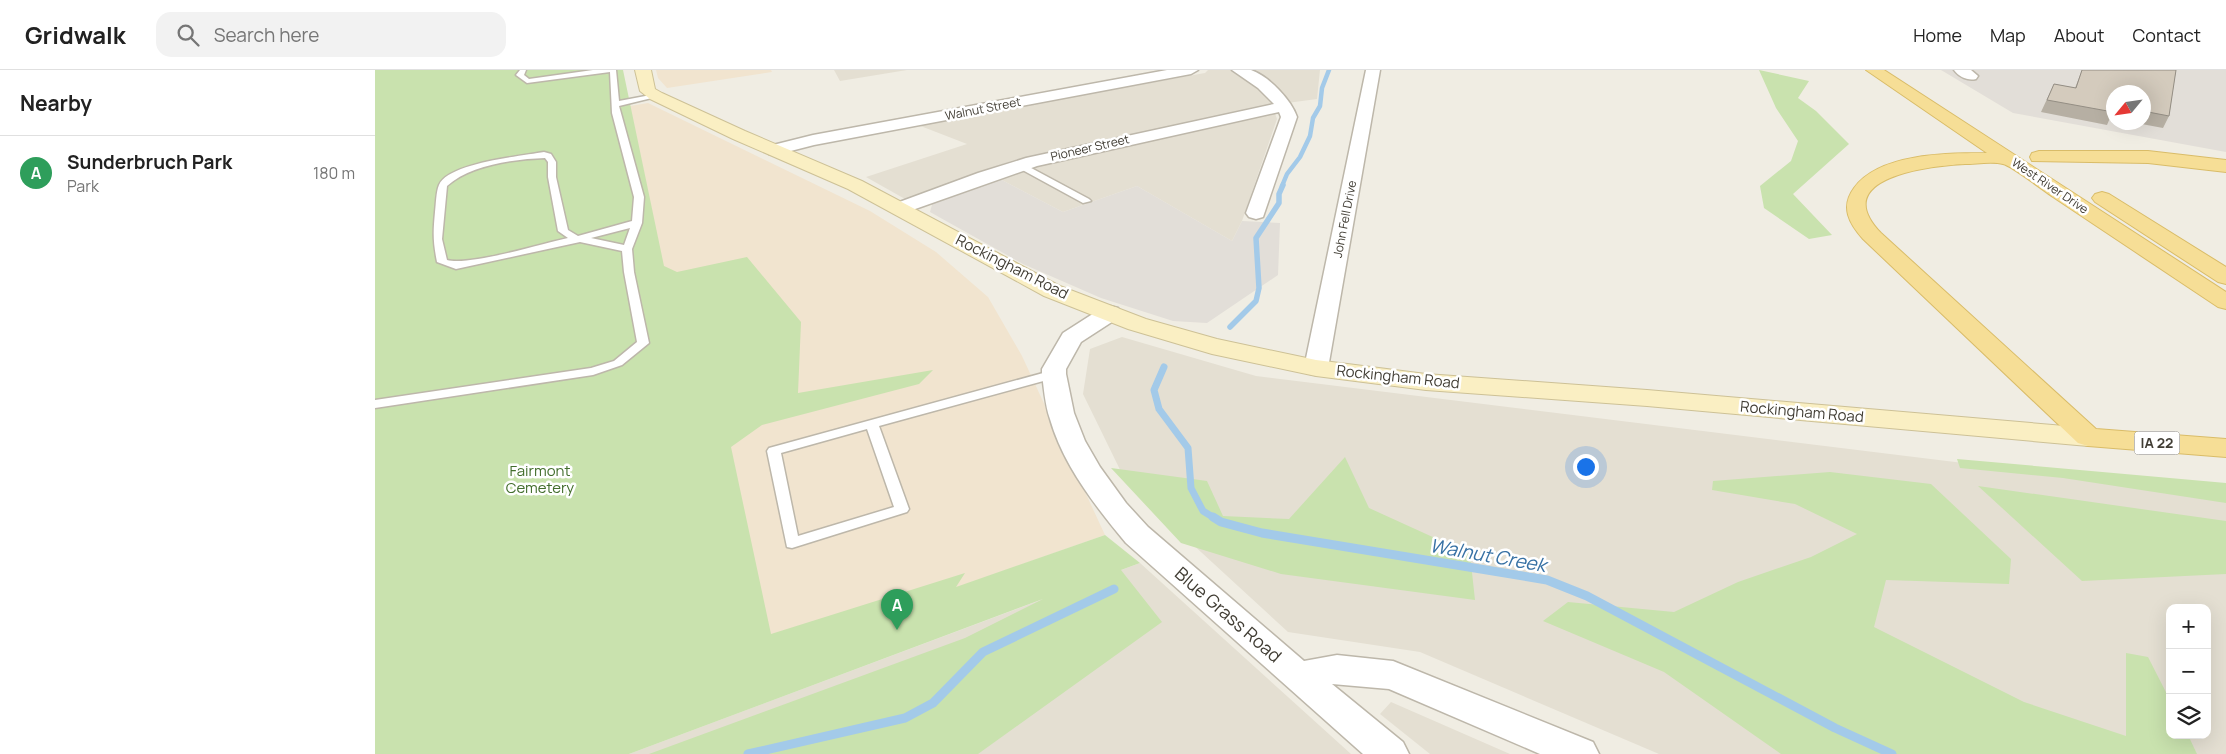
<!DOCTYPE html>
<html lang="en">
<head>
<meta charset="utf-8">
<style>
	:root { --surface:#fff; --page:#f2f2f2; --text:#222; --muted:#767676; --line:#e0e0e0; --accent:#b45309 }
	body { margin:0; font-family:Manrope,sans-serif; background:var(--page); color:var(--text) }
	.controls { position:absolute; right:15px; bottom:15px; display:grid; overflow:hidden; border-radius:10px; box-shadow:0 5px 20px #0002 }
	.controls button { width:45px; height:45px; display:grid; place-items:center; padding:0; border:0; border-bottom:1px solid var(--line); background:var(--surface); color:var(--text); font:25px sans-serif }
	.compass { position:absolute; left:1731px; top:15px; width:45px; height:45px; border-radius:50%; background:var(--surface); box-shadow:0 5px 20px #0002; rotate:241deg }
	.you { position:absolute; left:1210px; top:396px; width:18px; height:18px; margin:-12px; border:4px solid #fff; border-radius:50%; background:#1a73e8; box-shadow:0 0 0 8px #1a73e833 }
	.badge { display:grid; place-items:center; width:32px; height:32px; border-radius:50%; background:var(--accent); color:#fff; font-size:16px; font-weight:700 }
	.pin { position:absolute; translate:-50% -41px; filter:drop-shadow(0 1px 2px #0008) }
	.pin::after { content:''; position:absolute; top:26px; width:18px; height:15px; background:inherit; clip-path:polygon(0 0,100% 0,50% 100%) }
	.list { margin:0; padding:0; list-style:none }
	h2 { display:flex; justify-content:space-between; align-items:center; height:65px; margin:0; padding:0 20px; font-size:21px }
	h2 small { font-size:16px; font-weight:400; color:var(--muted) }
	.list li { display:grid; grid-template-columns:32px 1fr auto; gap:15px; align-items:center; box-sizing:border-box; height:75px; padding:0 20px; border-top:1px solid var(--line) }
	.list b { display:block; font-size:19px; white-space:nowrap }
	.list p { margin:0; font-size:16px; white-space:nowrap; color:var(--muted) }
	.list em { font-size:16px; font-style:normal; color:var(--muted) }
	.icon { flex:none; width:28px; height:28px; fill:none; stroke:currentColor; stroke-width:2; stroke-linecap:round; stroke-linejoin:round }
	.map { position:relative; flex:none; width:1851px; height:684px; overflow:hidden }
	header { display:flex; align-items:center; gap:30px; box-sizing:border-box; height:70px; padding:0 25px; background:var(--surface); border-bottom:1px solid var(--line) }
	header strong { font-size:24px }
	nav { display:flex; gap:28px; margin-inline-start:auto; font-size:18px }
	.search { width:350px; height:45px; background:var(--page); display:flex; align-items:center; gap:12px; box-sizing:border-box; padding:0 18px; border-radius:15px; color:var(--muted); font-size:19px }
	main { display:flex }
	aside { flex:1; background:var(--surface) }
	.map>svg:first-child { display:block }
	.residential { fill:#e4dfd2; fill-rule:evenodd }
	.commercial { fill:#f1e4cf }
	.industrial { fill:#e2ded8; fill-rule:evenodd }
	.green { fill:#c9e2ae }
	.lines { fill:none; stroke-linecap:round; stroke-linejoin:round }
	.stream-far3 { stroke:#a3cae9; stroke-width:4.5 }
	.stream-far2 { stroke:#a3cae9; stroke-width:5.5 }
	.stream-far1 { stroke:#a3cae9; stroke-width:7 }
	.stream { stroke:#a3cae9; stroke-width:9 }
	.lane-casing { stroke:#bdb7aa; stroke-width:3 }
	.street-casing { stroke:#bdb7aa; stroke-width:3 }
	.secondary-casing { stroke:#cdc196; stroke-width:2 }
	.primary-casing { stroke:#d9bc68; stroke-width:2 }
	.lane { fill:#fff; fill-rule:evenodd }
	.street { fill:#fff; fill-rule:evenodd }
	.secondary { fill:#faefc3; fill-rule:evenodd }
	.primary { fill:#f6de96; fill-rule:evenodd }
	.wall { fill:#b6afa3 }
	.building { fill:#d4cbbd; stroke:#948e84 }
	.labels { text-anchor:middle; stroke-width:5; stroke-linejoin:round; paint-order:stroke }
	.far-street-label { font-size:12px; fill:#413d34; stroke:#fff }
	.shield { fill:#fff; stroke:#7a7771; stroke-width:1 }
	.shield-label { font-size:14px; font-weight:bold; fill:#413d34 }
	.street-label { font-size:15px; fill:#413d34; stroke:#fff }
	.park-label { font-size:15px; fill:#436e2d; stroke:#fff }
	.near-street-label { font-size:18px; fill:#413d34; stroke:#fff }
	.near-water-label { font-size:19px; font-style:italic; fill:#3771a4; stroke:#fff }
</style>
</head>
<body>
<header>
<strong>Gridwalk</strong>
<div class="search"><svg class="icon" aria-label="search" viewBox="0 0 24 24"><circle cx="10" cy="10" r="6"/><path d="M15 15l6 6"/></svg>Search here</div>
<nav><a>Home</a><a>Map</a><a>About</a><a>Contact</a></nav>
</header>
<main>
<aside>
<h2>Nearby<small></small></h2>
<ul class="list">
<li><span class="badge" style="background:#2e9e5b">A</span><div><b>Sunderbruch Park</b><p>Park</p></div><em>180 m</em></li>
</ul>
</aside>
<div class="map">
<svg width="1851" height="684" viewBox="0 0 1851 684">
	<rect width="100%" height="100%" fill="#f0ede3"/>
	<path class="residential" d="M459 0H532L465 11Z
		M833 0H945L942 29 897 35 902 49 867 151 857 171 762 116 688 142 625 109 663 96 709 85 696 77 636 91 530 129 491 107 592 74 543 55 830 3Z
		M747 267 881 306 1580 392 1851 420V684H1284L1045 582 913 562 752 414 708 324 715 279ZM1795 538H1832V665H1795Z
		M765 493 976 684H254Z
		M1016 632 1135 684H1055L1005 644Z"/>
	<path class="commercial" d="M281 0H396L397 2 292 18 283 8Z
		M273 33 495 141 561 182 613 227 647 286 730 465 362 595 357 525 255 36Z"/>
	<path class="industrial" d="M1566 0H1851V82L1638 43ZM1738 22H1768V52H1738Z
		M625 109 688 142 762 116 857 171 867 151 905 153 903 205 832 253 798 251 726 228 648 194 555 142 558 131Z"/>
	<path class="green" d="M0 0H248L289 196 302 202 372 187 426 252 423 323 558 300 544 314 387 355 356 377 396 564 590 503 581 517 730 465 765 493 746 500 787 552 603 684H274L590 568 668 529 254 684H0Z
		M1384 0 1434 11 1423 28 1441 41 1474 74 1418 124 1457 165 1434 169 1389 138 1385 116 1416 91 1423 71 1401 38Z
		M970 387 994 438 1095 484 1100 530 906 504 806 473 736 398 832 411 848 446 914 449Z
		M1582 389 1851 413V433L1688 408 1585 398Z
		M1455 402 1556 414 1636 489 1634 514 1511 510 1499 557 1649 632 1751 666V583L1773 587 1795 630V665H1813L1822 684H1406L1289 602 1168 551 1193 532 1299 542 1363 512 1436 487 1482 464 1420 434 1337 420 1338 411Z
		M1603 416 1851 451V504L1707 511Z"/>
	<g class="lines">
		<path class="stream-far3" d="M907 116 912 104 925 87 935 66 938 48 945 36 947 18 954 0"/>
		<path class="stream-far2" d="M855 257 881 231 884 218 881 168 904 133V124L908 115"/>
		<path class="stream-far1" d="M789 297 779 320 784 339 813 378 816 418 828 441 841 449"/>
		<path class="stream" d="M838 447 846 452 887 463 1172 510 1212 526 1460 658 1517 684
			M373 684 530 648 558 633 608 582 739 519"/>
		<g class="lane-casing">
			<path id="lane" d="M145 0H151L149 5 154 9 218 0H241L244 31 281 24 285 26 244 36 269 127 267 153 257 179 259 202 274 273 247 295 218 305 0 338V330L216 298 239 291 262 272 249 202 247 181 205 172 81 199 62 192C58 172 58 163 60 142 61 134 61 122 64 115 73 93 147 86 169 82L176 84 181 92V107L193 160 203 166 257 151 259 127 237 43 235 2 152 13 141 5ZM170 88 173 92V107L183 161 193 168C166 174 94 196 72 190L67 169 72 116C95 95 140 89 170 88ZM255 158 249 175 216 168Z
				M645 92 714 129 716 131 708 133 642 97 641 95Z
				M679 300 685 304 683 307 504 356 534 439 532 442 417 478 412 477 392 381 394 378ZM492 359 519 437 423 466 406 383Z"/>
		</g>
		<g class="street-casing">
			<path id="street" d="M792 0H823L816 4 439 75 400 85 394 84 391 80 394 76 438 65Z
				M857 0C863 0 871 0 876 0 894 6 917 31 922 47L888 147 881 149 874 147 871 143 906 47 904 42 662 96 526 144 519 142 516 138 519 134 603 103 651 88 899 34 883 18Z
				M991 0H1005L953 298 950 303 941 305 932 303 929 298Z
				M1579 0H1596L1603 6 1601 9C1593 11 1584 7 1579 0Z
				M735 236 743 238 746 243 743 248 706 272 691 299V304L699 343 710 371 725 397 751 433 773 457 929 591 962 585 1018 591 1218 672 1224 684H1165L1014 619 957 614 1028 672 1034 684H988L751 473C721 437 688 395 675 349 670 335 669 319 667 304V299L688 263 727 238Z"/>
		</g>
		<g class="secondary-casing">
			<path id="secondary" d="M260 0H276L280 19 287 23 370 61 487 111 685 216 771 249 842 269 941 290 1051 304 1272 320 1713 358 1723 361 1727 367 1723 373 1713 376 1272 336 1051 320 941 306 837 284 753 259 669 226 473 119 358 69 275 29 265 21Z"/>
		</g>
		<g class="primary-casing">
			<path id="primary" d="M1491 0H1509L1851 222V239L1843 237C1788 200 1733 164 1678 127 1669 121 1637 96 1628 94 1617 91 1601 94 1590 94 1555 96 1452 107 1506 163L1721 359 1851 369V387L1713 376 1703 373 1488 169C1474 153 1465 137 1479 118 1504 83 1573 83 1612 83Z
				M1664 81H1773L1851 90V102L1773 93 1657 91 1655 87 1657 83Z
				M1727 122 1734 124 1851 197V214L1843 212 1720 132 1717 128 1720 124Z"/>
		</g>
		<use href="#lane" class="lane"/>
		<use href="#street" class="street"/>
		<use href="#secondary" class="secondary"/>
		<use href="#primary" class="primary"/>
	</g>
	<path class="wall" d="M1707 0H1801L1794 46 1788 58 1756 52H1768V22H1738V49L1735 48 1732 55 1666 42 1679 14 1700 18Z"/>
	<path class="building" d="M1707 0H1801L1794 46 1768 41V22H1738V42L1672 30 1679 14 1701 18Z"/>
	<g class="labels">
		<g class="far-street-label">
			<text transform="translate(608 39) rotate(-11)" y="4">Walnut Street</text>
			<text transform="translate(715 78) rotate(-13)" y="4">Pioneer Street</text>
			<text transform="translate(1675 116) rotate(34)" y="4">West River Drive</text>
			<text transform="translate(970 149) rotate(-79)" y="4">John Fell Drive</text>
		</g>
		<rect class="shield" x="1759.5" y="361.5" width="45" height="23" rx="4"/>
		<g class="shield-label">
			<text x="1782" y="378">IA 22</text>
		</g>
		<g class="street-label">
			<text transform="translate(637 197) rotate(27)" y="5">Rockingham Road</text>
			<text transform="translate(1023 307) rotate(6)" y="5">Rockingham Road</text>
			<text transform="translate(1427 342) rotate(5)" y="5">Rockingham Road</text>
		</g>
		<g class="park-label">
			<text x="165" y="406">Fairmont<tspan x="165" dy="17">Cemetery</tspan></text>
		</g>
		<g class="near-street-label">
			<text transform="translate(853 545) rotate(41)" y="6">Blue Grass Road</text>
		</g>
		<g class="near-water-label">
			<text transform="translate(1113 485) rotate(10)" y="7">Walnut Creek</text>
		</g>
	</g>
</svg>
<div class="controls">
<button>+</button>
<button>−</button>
<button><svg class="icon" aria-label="layers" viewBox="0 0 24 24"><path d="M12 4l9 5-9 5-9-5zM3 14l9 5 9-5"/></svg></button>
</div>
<svg class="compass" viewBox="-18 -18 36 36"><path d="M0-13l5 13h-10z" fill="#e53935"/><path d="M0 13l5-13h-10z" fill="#767676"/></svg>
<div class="you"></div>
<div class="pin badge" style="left:522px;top:560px;background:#2e9e5b">A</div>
</div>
</main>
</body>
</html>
